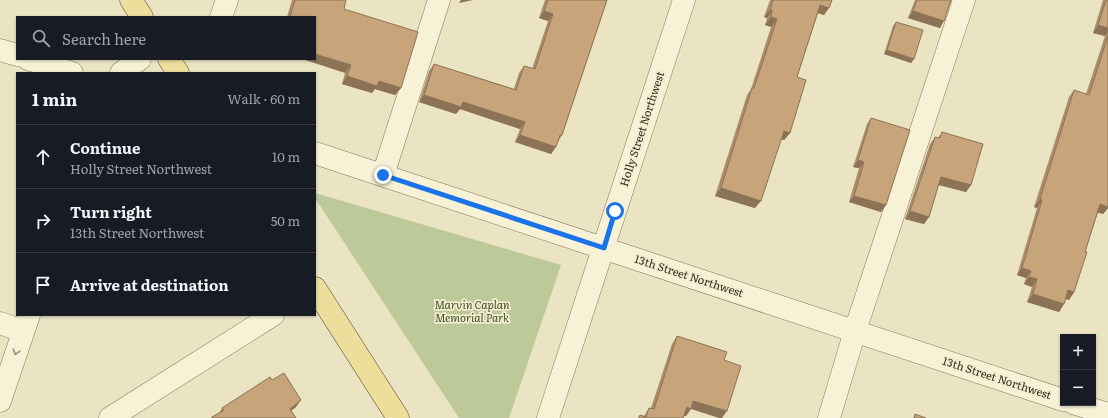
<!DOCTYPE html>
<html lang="en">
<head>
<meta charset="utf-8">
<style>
	:root { --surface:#171b24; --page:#20242c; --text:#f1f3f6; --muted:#9ea1a6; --line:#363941 }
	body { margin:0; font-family:Literata,serif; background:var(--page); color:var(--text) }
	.controls { position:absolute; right:12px; bottom:12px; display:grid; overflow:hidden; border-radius:0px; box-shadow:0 1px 3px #0004 }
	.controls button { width:36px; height:36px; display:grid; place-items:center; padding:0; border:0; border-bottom:1px solid var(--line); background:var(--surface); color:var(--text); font:20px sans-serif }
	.stop { position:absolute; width:12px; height:12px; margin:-9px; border:3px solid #1a73e8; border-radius:50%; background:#fff }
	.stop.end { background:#1a73e8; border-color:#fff; box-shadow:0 1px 4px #0008 }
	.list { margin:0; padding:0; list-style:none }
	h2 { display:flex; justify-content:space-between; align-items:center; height:52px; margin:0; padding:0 16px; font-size:17px }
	h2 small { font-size:13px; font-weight:400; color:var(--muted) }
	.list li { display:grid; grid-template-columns:26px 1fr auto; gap:12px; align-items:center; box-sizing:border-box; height:64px; padding:0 16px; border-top:1px solid var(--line) }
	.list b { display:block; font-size:15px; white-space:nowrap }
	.list p { margin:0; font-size:13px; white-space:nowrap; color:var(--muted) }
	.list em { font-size:13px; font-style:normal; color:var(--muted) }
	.icon { flex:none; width:22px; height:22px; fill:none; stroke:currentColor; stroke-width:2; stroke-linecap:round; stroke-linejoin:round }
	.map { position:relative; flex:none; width:1108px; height:418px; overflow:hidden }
	.search { position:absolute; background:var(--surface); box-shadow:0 1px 3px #0004; left:16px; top:16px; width:300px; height:44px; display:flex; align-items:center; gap:10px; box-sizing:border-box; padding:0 14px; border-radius:0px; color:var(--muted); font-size:15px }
	.panel { position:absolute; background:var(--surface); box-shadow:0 1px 3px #0004; left:16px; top:72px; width:300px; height:244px; border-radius:0px }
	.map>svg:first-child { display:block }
	.park { fill:#bdc998 }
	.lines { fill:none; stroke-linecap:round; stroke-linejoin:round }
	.minor-casing { stroke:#85765b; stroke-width:23 }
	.major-casing { stroke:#53442f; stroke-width:23 }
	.minor { stroke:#f7f1d6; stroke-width:22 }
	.major { stroke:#edde9c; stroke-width:22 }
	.wall { fill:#ac8d6a }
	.shaded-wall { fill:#8c7356 }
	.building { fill:#c8a47b; stroke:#8c7356 }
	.oneway { stroke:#968e7a }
	.route { stroke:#1a73e8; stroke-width:5 }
	.labels { text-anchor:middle; stroke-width:3.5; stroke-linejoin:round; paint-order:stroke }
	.street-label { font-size:11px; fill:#352c1e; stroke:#f3eed2 }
	.park-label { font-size:11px; font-style:italic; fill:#415126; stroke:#f3eed2 }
</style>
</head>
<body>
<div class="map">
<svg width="1108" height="418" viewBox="0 0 1108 418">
	<rect width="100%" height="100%" fill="#ebe4c3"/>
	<path class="park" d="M315 193 561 265 509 418H459L315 198Z"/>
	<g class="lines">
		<g class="minor-casing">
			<path id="minor" d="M221 17 227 0
				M0 50 17 55
				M28 59 72 73
				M121 73 140 59
				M315 153 1063 400
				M383 175 439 0
				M0 323 23 331
				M0 401 29 315
				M1073 403 1108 414
				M110 418 273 315
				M548 418 684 0
				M829 418 855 331 964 0"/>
		</g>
		<g class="major-casing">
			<path id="major" d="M131 0 142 17
				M169 59 178 73
				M315 288 398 418"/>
		</g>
		<use href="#minor" class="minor"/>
		<use href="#major" class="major"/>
	</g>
	<path class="wall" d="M292 0H346L344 9 401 88 395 95 375 89 372 93 342 84 345 73 315 17H287Z
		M545 0H607L562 135 559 140 551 154 515 142 520 129 460 109 456 114 419 102 429 71 434 64 514 89 519 73 524 66 532 69 548 21 539 18Z
		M770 0H832L824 15 818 13 797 77 790 133 784 140 781 139 755 208 715 196 747 95 751 89 771 27 765 25 767 18 764 17Z
		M915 0H951L940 28 908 18Z
		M1103 0H1108V208L1103 214 1098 212 1085 252 1074 292 1069 300 1066 299 1064 304 1059 312 1027 302 1032 287 1024 284 1026 278 1017 275 1037 208 1034 207 1069 97 1074 90 1086 94 1105 36 1093 33Z
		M896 22 914 59 911 63 884 54 893 26Z
		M871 118 886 205 881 212 849 202 859 168 853 167 867 124Z
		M942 132 971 185 966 192 938 185 929 217 924 224 905 219 930 144 935 137 938 138Z
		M677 336 691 409 686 416H684L683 418H638L640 415 644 416 649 408H651L672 344Z
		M296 407 291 411 296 418H211L219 413 222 408Z"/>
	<path class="shaded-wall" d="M461 0H473L459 3Z
		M820 5 829 8 824 15 815 12Z
		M770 10H772L767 18 764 17Z
		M544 11 553 14 548 21 539 18Z
		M913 11 944 21 940 28 908 18Z
		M771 17 777 19 771 27 765 25Z
		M1098 25 1108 28V32L1105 36 1093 33Z
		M887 50 914 59 911 63 884 54Z
		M315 54 351 65 345 73 302 59H315Z
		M347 76 379 81 401 88 395 95 375 89 372 93 342 84Z
		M424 95 463 102 525 122 520 129 460 109 456 114 419 102Z
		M784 131 790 133 784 140 778 138Z
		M520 135 556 147 551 154 515 142Z
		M858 160 864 162 859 168 853 167Z
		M941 177 971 185 966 192 936 184Z
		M721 188 761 201 755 208 715 196Z
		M854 196 886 205 881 212 849 202Z
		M1040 199 1042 200 1037 208 1034 207Z
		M1100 204 1108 207V208L1103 214 1095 212Z
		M910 211 929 217 924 224 905 219Z
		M1022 268 1031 271 1026 278 1017 275Z
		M1029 277 1037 279 1032 287 1024 284Z
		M1068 290 1074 292 1069 300 1063 298Z
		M1033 294 1064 304 1059 312 1027 302Z
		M301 400 296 407 284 416 290 409Z
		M693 401 727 411 722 418H719L691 409 686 416 682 415 687 407Z"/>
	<path class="building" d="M295 0H346L344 9 418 32 401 88 379 81 377 86 347 76 351 65 315 54V17H290Z
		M548 0H607L562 135H560L556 147 520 135 525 122 463 102 461 107 424 95 434 64 516 90 524 66 535 69 553 14 544 11Z
		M773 0H832L829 8 820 5 797 77 806 80 790 133 784 131 761 201 721 188 752 88H754L777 19 771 17 772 10H770Z
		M917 0H951L944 21 913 11Z
		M1106 0H1108V28L1098 25Z
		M896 22 923 30 914 59 887 50Z
		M1108 36V207L1100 204 1085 252H1087L1074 292 1068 290 1064 304 1033 294 1037 279 1029 277 1031 271 1022 268 1042 200 1040 199 1074 90 1089 95Z
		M871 118 910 130 886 205 854 196 864 162 858 160Z
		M942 132 983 144 971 185 941 177 929 217 910 211 935 137 940 138Z
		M677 336 727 352 724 360 741 366 727 411 693 401 691 409 687 407 683 418H639L640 415 646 417 649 408 654 409Z
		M284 373 301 400 290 409 296 418H212V417L224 410 222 408 270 377 272 380Z
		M915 414 926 418H914Z"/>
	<defs><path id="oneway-chevron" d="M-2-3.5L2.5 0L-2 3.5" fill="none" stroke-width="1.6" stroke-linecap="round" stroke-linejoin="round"/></defs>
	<use class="oneway" href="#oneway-chevron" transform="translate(16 352) rotate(108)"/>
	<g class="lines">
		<path class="route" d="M383 175 604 248 615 211"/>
	</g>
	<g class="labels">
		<g class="street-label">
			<text transform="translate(642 129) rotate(-72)" y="4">Holly Street Northwest</text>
			<text transform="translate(689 276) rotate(18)" y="4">13th Street Northwest</text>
			<text transform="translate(997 378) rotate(18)" y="4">13th Street Northwest</text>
		</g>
		<g class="park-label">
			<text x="472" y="309">Marvin Caplan<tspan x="472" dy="13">Memorial Park</tspan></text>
		</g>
	</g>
</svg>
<div class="controls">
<button>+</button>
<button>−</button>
</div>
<div class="stop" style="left:615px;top:211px"></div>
<div class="stop end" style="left:383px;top:175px"></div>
<div class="search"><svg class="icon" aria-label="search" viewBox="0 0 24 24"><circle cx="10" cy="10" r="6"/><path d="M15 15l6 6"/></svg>Search here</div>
<section class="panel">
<h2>1 min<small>Walk · 60 m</small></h2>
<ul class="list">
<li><svg class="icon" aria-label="ahead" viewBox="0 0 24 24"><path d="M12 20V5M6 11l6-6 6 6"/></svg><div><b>Continue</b><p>Holly Street Northwest</p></div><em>10 m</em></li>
<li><svg class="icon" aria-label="right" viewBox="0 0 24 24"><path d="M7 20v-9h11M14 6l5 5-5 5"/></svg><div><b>Turn right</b><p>13th Street Northwest</p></div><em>50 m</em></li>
<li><svg class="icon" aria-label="arrive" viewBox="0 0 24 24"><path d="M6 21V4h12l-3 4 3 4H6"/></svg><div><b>Arrive at destination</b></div></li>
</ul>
</section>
</div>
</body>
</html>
